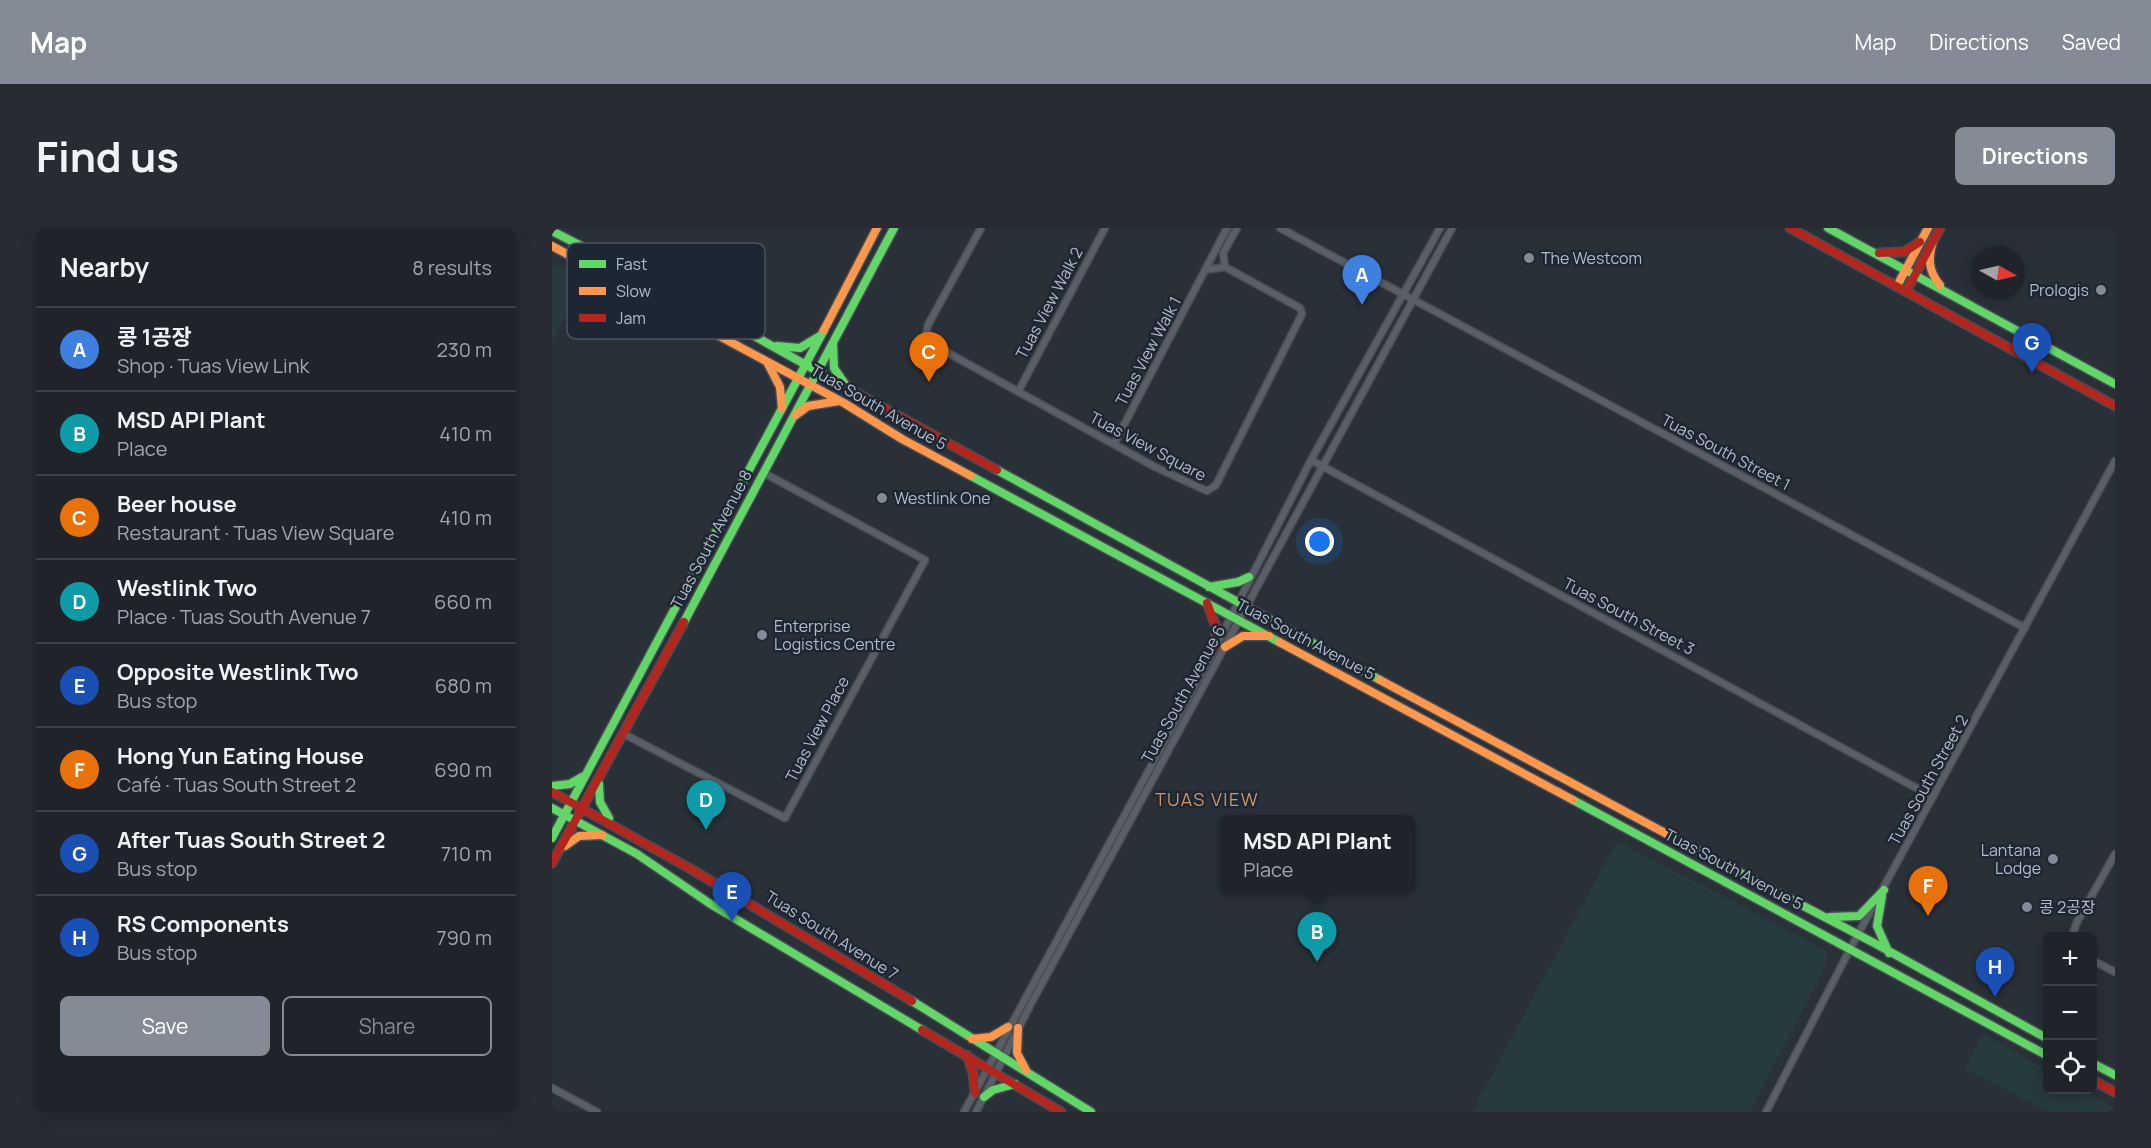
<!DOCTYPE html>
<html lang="en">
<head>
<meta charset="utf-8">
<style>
	:root { --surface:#20242a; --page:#282c32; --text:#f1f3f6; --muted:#a2a4a8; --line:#3d4147; --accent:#848b96 }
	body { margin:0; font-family:Manrope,"Noto Sans KR",sans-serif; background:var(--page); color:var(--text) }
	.controls { position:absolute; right:18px; bottom:18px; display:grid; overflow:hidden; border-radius:9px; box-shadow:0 3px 15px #0003 }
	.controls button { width:54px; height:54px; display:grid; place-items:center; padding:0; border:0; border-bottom:2px solid var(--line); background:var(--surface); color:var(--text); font:30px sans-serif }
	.compass { position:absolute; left:1419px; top:18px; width:54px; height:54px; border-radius:50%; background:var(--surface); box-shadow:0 3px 15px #0003; rotate:98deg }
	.you { position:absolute; left:768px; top:314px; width:21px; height:21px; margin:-15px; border:4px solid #fff; border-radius:50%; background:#1a73e8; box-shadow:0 0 0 9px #1a73e833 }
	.badge { display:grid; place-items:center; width:39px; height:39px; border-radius:50%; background:var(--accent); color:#fff; font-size:20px; font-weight:700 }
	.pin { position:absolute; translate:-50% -50px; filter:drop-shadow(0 2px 3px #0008) }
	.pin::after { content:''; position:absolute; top:32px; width:21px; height:18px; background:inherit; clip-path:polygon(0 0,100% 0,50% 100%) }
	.popup { position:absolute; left:668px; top:587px; width:195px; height:78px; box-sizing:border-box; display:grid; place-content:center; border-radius:9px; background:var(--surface); filter:drop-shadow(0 2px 4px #0005); font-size:20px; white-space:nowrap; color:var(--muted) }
	.popup b { font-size:22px; color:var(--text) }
	.popup::after { content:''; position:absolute; left:50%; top:100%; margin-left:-12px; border:12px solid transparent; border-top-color:var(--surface) }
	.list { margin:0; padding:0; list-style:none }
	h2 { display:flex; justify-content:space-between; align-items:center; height:78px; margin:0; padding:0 24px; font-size:26px }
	h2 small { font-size:20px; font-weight:400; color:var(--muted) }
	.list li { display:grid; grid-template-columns:39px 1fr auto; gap:18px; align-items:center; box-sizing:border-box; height:84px; padding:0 24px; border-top:2px solid var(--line) }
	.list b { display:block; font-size:22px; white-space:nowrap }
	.list p { margin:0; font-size:20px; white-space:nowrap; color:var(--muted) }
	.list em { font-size:20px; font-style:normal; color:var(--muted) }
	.actions { display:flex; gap:12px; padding:18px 24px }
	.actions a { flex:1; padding:14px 0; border:2px solid var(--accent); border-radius:9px; text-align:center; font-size:21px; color:var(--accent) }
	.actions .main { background:var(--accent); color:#fff }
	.icon { flex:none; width:33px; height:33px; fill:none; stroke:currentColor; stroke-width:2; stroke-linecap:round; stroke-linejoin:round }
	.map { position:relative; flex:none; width:1563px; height:884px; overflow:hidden; border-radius:9px }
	header { display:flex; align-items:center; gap:36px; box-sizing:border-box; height:84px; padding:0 30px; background:var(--accent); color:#fff }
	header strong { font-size:28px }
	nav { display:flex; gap:33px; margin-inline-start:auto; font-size:21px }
	.intro { display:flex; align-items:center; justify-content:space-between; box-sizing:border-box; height:144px; padding:0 36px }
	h1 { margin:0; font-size:42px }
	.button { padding:15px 27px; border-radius:9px; background:var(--accent); color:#fff; font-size:21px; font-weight:700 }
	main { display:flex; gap:36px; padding:0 36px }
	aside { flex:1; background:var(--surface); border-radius:9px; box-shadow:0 3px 15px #0003 }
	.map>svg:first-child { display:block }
	.green { fill:#273a3e }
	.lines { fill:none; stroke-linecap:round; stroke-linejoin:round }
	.street-casing { stroke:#484c53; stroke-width:9 }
	.fast-casing { stroke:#484c53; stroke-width:11 }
	.slow-casing { stroke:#484c53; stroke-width:11 }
	.jam-casing { stroke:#484c53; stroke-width:11 }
	.street { stroke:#5a5e66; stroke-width:6 }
	.fast { stroke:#63d668; stroke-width:8 }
	.slow { stroke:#ff974d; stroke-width:8 }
	.jam { stroke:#b3261e; stroke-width:8 }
	.poi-dot { fill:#848b96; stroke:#1d2633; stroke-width:2 }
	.labels { text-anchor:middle; stroke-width:5; stroke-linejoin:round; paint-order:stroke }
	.poi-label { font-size:16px; fill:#b4bcc9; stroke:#1d2633; text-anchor:start }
	.street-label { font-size:16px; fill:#b4bcc9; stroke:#1d2633 }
	.neighbourhood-label { font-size:18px; letter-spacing:1.5px; fill:#d59563; stroke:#1d2633 }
	.key { fill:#1d2633; stroke:#4a5360; stroke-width:1.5 }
	.key-label { font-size:16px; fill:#b4bcc9 }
</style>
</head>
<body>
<header>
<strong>Map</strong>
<nav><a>Map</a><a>Directions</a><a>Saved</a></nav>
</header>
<div class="intro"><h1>Find us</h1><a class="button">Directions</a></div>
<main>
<aside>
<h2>Nearby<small>8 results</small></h2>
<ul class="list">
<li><span class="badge" style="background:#3f7fe0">A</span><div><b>콩 1공장</b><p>Shop · Tuas View Link</p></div><em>230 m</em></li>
<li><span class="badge" style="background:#0f9aa8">B</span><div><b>MSD API Plant</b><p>Place</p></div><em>410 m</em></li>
<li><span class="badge" style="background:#e8710a">C</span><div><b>Beer house</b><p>Restaurant · Tuas View Square</p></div><em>410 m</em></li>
<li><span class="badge" style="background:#0f9aa8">D</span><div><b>Westlink Two</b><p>Place · Tuas South Avenue 7</p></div><em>660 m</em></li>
<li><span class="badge" style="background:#1a4fb4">E</span><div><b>Opposite Westlink Two</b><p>Bus stop</p></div><em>680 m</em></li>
<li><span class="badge" style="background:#e8710a">F</span><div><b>Hong Yun Eating House</b><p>Café · Tuas South Street 2</p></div><em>690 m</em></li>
<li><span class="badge" style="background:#1a4fb4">G</span><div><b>After Tuas South Street 2</b><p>Bus stop</p></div><em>710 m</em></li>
<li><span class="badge" style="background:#1a4fb4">H</span><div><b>RS Components</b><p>Bus stop</p></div><em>790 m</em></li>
</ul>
<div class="actions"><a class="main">Save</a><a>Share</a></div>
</aside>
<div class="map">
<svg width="1563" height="884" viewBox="0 0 1563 884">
	<rect width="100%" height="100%" fill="#2a3038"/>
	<path class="green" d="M0 35 33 51 0 114Z
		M1065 613 1274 722 1276 733 1198 884H920Z
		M1431 805 1495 842 1496 862H1531L1563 880V884H1497L1413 841Z"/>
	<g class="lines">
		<g class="street-casing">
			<path id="street" d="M429 0 376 97 374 107 378 115 603 239 655 263 664 257 750 86 748 80 673 39 653 42
				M728 0 1473 400
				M673 39 671 25 685 0
				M466 164 553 0
				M562 216 675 0
				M759 232 1381 569
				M72 506 233 590 373 332 212 245
				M1520 708 1525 694 1563 626
				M1540 732 1563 744
				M0 860 45 884
				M412 884 663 420 759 232 888 0
				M424 884 481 772 900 0
				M1214 884 1298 721 1563 233"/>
		</g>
		<g class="fast-casing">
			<path id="fast" d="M1276 0 1563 156
				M0 3 168 89 281 152
				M281 115 282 140 293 156
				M225 118 248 120 268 108
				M445 242 828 452
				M419 248 727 414
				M657 359 686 354 697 349
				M132 394 342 0
				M47 556 48 574 57 590
				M0 558 18 556 30 549
				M1021 572 1496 828
				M0 580 85 626 157 675 370 802
				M0 610 272 102
				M1139 619 1324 716 1496 811
				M1330 668 1325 698 1337 725
				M1278 689 1307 688 1332 662
				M360 773 539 884
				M1540 835 1563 847
				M432 869 441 862 463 856"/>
		</g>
		<g class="slow-casing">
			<path id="slow" d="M1381 13C1376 30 1376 43 1388 57
				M0 18 292 175 350 211 419 248
				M1345 58 1376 0
				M272 102 325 0
				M215 134 228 159 230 180
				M244 187 256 178 287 173
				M727 414 1021 572
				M673 419 691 408H717
				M828 452 1139 619
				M13 618 27 608 50 607
				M466 800 465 825 474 842
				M420 811 439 809 456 799"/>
		</g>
		<g class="jam-casing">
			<path id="jam" d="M1238 0 1563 178
				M1327 25 1352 24 1368 14
				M1355 62 1388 0
				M281 152 445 242
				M655 375 664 399 663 420
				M0 564 137 640 360 773
				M0 635 132 394
				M370 802 509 884
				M415 827 421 845 423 865
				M1540 852 1563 864"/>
		</g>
		<use href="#street" class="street"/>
		<use href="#fast" class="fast"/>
		<use href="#slow" class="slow"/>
		<use href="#jam" class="jam"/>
	</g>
	<g class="poi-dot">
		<circle cx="977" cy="30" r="6"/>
		<circle cx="1549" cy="62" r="6"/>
		<circle cx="330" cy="270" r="6"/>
		<circle cx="210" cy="407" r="6"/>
		<circle cx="1501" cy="631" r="6"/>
		<circle cx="1475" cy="679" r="6"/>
	</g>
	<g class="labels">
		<g class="poi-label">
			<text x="989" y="36">The Westcom</text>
			<text x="1537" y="68" text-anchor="end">Prologis</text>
			<text x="342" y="276">Westlink One</text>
			<text x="222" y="404">Enterprise<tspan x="222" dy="18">Logistics Centre</tspan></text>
			<text x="1489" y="628" text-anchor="end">Lantana<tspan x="1489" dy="18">Lodge</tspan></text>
			<text x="1487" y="685">콩 2공장</text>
		</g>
		<g class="street-label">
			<text transform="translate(497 75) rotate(-62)" y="6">Tuas View Walk 2</text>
			<text transform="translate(596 123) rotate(-62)" y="6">Tuas View Walk 1</text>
			<text transform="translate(327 179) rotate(30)" y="6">Tuas South Avenue 5</text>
			<text transform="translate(596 218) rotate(28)" y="6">Tuas View Square</text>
			<text transform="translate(1174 224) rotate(28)" y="6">Tuas South Street 1</text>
			<text transform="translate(159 311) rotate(-62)" y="6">Tuas South Avenue 8</text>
			<text transform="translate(1077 388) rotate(28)" y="6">Tuas South Street 3</text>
			<text transform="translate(754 411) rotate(28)" y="6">Tuas South Avenue 5</text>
			<text transform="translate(631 466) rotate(-61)" y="6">Tuas South Avenue 6</text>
			<text transform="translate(265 501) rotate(-62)" y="6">Tuas View Place</text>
			<text transform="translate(1376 552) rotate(-61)" y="6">Tuas South Street 2</text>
			<text transform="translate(1182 641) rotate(28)" y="6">Tuas South Avenue 5</text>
			<text transform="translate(280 707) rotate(32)" y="6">Tuas South Avenue 7</text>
		</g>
		<g class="neighbourhood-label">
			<text x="655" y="578">TUAS VIEW</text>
		</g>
	</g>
	<rect x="15" y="15" width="198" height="96" rx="9" class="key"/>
	<rect x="27" y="32" width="27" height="8" fill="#63d668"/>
	<rect x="27" y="59" width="27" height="8" fill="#ff974d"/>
	<rect x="27" y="86" width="27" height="8" fill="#b3261e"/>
	<g class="key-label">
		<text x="64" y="42">Fast</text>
		<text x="64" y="69">Slow</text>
		<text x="64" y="96">Jam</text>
	</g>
</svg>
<div class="controls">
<button>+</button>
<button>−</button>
<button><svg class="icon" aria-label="locate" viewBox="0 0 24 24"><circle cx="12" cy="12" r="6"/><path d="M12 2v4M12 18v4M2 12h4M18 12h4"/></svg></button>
</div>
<svg class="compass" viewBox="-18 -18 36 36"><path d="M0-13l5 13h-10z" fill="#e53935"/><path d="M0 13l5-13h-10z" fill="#a2a4a8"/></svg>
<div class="you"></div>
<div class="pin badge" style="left:810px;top:77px;background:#3f7fe0">A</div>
<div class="pin badge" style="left:765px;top:734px;background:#0f9aa8">B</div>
<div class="popup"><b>MSD API Plant</b>Place</div>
<div class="pin badge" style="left:377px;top:154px;background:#e8710a">C</div>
<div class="pin badge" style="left:154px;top:602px;background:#0f9aa8">D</div>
<div class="pin badge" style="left:180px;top:694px;background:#1a4fb4">E</div>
<div class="pin badge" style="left:1376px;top:688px;background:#e8710a">F</div>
<div class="pin badge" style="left:1480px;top:145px;background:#1a4fb4">G</div>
<div class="pin badge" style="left:1443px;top:769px;background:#1a4fb4">H</div>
</div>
</main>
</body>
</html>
